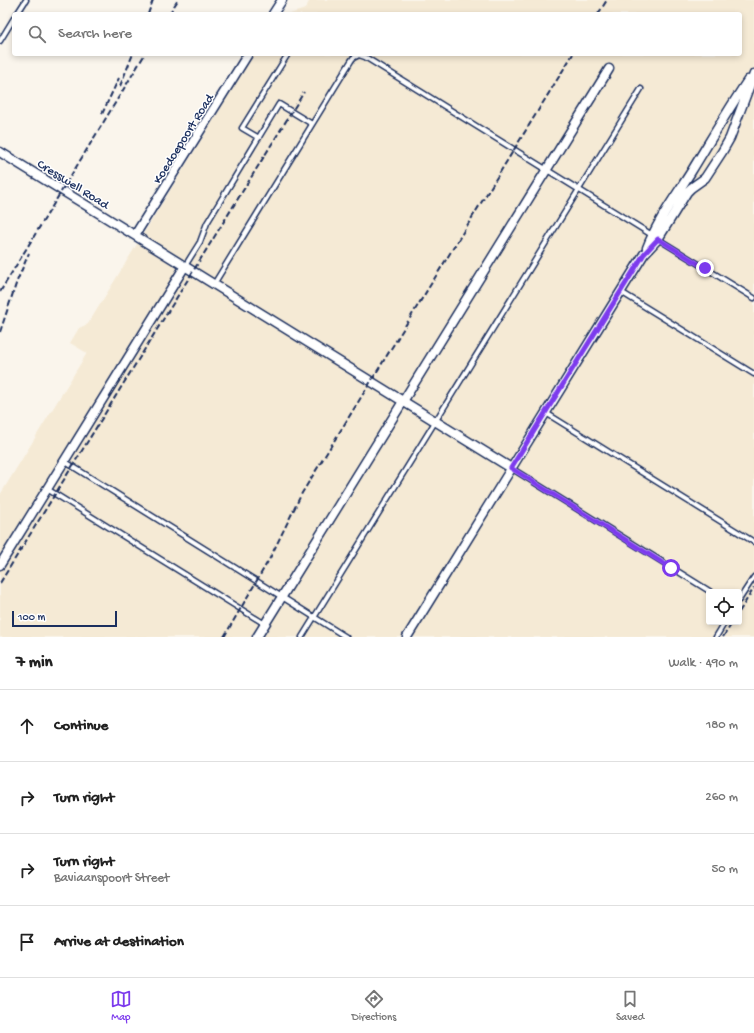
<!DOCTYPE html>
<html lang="en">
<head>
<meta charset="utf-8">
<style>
	:root { --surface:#fff; --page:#f2f2f2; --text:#222; --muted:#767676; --line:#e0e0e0; --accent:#7c3aed }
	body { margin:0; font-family:"Gochi Hand",sans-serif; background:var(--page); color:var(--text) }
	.controls { position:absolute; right:12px; bottom:12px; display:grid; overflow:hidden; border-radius:4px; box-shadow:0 2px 6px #0003 }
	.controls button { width:36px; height:36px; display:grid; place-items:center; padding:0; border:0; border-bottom:1px solid var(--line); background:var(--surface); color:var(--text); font:20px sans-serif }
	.scale { position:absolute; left:12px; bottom:10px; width:105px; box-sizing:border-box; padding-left:4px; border:2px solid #1b2f5e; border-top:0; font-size:11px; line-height:14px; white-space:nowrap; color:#1b2f5e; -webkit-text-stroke:3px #fff; paint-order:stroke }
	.stop { position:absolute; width:12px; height:12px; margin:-9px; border:3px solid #7c3aed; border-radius:50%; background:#fff }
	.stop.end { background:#7c3aed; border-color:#fff; box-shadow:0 1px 4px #0008 }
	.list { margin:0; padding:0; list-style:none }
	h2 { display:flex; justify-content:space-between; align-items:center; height:52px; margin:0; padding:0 16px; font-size:17px }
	h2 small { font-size:13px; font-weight:400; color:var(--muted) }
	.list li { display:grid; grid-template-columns:26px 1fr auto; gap:12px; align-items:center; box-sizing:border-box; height:72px; padding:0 16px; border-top:1px solid var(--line) }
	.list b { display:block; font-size:15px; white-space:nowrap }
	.list p { margin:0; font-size:13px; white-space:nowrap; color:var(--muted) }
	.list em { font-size:13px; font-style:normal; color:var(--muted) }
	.icon { flex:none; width:22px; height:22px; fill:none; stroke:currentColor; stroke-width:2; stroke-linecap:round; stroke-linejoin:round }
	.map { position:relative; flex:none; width:754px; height:637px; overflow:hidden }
	.search { position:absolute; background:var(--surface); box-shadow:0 2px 6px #0003; left:12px; right:12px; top:12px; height:44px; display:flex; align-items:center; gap:10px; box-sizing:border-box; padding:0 14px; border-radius:4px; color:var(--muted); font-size:15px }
	.sheet { height:340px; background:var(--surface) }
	nav { display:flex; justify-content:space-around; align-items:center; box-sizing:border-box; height:56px; border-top:1px solid var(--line); background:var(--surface); font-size:11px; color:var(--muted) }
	nav a { display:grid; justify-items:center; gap:2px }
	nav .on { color:var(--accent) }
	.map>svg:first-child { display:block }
	.built { fill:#f5ead5; fill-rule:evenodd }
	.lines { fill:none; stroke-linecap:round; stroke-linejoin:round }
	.service-casing { stroke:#1b2f5e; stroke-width:7 }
	.minor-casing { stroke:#1b2f5e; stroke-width:11 }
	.service { stroke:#fff; stroke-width:4 }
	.minor { stroke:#fff; stroke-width:8 }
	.rail { stroke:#1b2f5e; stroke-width:2; stroke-dasharray:6 3; stroke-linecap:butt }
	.route { stroke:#7c3aed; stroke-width:5 }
	.labels { text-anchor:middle; stroke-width:3; stroke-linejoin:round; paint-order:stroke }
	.street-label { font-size:13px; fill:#1b2f5e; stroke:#fff }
</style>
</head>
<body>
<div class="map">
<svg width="754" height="637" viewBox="0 0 754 637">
	<rect width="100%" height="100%" fill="#faf5ec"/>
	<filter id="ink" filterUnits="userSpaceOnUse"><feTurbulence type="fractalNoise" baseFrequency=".025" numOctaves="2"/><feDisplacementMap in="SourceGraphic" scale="8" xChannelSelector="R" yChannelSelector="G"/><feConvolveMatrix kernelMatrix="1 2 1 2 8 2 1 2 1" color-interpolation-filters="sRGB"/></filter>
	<g filter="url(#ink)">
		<path class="built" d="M310 0H754V637H0V495L87 353 70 343 79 328 88 324 254 54H740V14H290L305 9ZM709 592H739V622H709Z"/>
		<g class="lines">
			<g class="service-casing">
				<path id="service" d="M17 14 26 0
					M0 41 14 18
					M259 138 242 128 288 54
					M658 239 754 298
					M185 266 200 242 207 223 279 104 312 124
					M214 284 351 61 353 58 359 55 365 57 652 235
					M621 292 754 374
					M546 413 754 542
					M64 461 346 637
					M511 468 711 592
					M47 489 265 624
					M739 600 754 577
					M302 637 641 89
					M716 637 725 622"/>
			</g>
			<g class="minor-casing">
				<path id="minor" d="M273 14 282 0
					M0 152 511 468
					M135 235 248 54
					M647 248C657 221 676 196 691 172 710 141 728 110 748 80
					M0 565 185 266
					M257 637 609 69
					M407 637 644 254 658 239 687 192 691 188 705 178 722 152 730 138 754 74"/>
			</g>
			<use href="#service" class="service"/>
			<use href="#minor" class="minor"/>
			<path class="rail" d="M148 14 153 0
				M169 14 178 0
				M598 14 607 0
				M120 86 133 54
				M102 114 119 78
				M0 292 145 54
				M0 332 17 281 29 253
				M0 583 304 92
				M739 612 754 588
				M224 637 270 558 302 493 573 54
				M723 637 733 622"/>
		</g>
	</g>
	<g class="lines" filter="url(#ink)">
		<path class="route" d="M671 568 511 468 644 254 658 239 705 268"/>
	</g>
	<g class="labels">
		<g class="street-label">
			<text transform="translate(182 138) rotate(-58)" y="5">Koedoepoort Road</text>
			<text transform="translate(74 183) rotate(32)" y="5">Cresswell Road</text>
		</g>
	</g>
</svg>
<div class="controls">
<button><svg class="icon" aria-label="locate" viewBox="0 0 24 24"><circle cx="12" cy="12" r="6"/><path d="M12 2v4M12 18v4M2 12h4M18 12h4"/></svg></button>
</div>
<div class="scale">100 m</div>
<div class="stop" style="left:671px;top:568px"></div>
<div class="stop end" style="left:705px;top:268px"></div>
<div class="search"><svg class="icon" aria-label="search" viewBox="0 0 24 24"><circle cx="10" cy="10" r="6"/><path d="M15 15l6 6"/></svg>Search here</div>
</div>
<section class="sheet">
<h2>7 min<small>Walk · 490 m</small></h2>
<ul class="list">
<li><svg class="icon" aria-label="ahead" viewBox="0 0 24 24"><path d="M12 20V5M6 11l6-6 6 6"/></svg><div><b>Continue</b></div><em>180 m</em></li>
<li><svg class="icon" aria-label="right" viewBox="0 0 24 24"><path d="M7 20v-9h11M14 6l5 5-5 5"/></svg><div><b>Turn right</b></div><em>260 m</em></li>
<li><svg class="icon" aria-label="right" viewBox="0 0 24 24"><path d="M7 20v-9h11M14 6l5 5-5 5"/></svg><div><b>Turn right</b><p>Baviaanspoort Street</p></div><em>50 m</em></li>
<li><svg class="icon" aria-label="arrive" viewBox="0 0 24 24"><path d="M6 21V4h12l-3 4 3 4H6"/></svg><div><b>Arrive at destination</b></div></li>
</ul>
</section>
<nav>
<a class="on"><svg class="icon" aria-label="map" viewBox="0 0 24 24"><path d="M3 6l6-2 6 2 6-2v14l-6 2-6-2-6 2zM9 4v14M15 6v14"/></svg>Map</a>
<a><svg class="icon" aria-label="directions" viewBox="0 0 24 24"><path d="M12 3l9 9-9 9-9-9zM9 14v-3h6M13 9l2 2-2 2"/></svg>Directions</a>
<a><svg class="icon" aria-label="saved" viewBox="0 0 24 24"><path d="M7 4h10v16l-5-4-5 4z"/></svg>Saved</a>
</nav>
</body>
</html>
